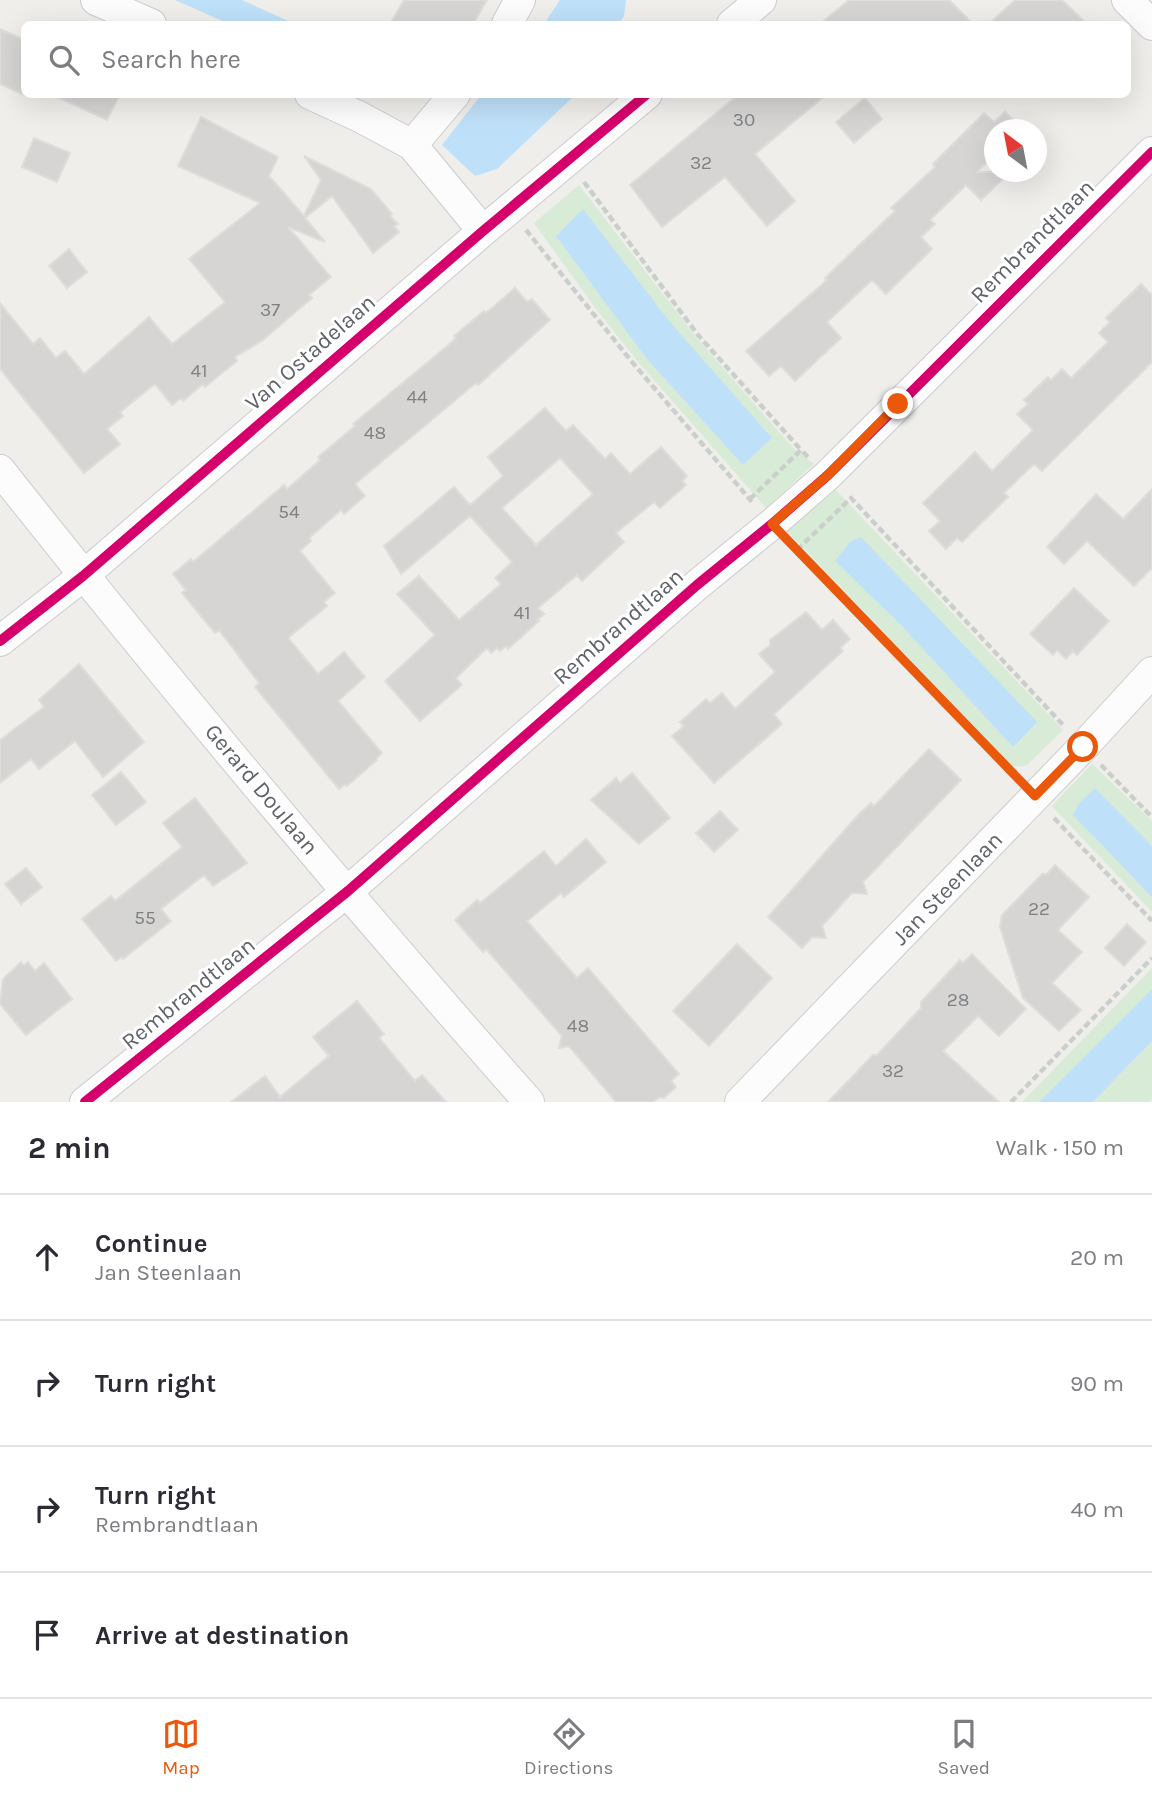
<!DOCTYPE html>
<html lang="en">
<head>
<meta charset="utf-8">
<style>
	:root { --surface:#fff; --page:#f2f2f3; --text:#2b2b33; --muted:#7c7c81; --line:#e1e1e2; --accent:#ea580c }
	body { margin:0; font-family:Karla,sans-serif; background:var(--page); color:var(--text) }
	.compass { position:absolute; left:984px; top:119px; width:63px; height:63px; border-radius:50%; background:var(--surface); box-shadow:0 7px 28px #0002; rotate:328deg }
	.stop { position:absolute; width:21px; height:21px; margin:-16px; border:5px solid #ea580c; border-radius:50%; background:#fff }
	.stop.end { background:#ea580c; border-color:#fff; box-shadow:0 2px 7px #0008 }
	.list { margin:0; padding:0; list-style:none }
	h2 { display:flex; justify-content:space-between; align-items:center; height:91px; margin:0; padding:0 28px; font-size:30px }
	h2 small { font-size:23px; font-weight:400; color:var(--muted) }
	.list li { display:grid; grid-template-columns:46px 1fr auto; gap:21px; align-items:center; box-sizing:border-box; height:126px; padding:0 28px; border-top:2px solid var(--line) }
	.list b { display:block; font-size:26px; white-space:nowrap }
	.list p { margin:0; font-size:23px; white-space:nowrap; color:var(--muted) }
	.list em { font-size:23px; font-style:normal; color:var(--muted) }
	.icon { flex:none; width:38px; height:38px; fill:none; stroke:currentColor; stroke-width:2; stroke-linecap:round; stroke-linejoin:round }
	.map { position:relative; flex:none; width:1152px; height:1102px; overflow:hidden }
	.search { position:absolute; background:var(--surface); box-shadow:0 7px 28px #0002; left:21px; right:21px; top:21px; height:77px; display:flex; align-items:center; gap:18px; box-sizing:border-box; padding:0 24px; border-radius:10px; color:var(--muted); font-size:26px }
	.sheet { height:595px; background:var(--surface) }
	nav { display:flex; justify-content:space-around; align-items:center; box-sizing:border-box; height:98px; border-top:2px solid var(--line); background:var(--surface); font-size:19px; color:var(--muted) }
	nav a { display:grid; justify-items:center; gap:4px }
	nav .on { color:var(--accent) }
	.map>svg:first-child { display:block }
	.green { fill:#d8ebd6 }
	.water { fill:#bfe0f9 }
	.building { fill:#d6d5d3; stroke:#deddd9; stroke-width:2; fill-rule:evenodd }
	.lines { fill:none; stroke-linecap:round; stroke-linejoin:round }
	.street-casing { stroke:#cbcccc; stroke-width:32 }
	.path { stroke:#cacfcc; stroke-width:4.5; stroke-dasharray:7 3.5; stroke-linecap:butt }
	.street { stroke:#fdfcfc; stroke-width:30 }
	.cycleway-casing { stroke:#fff; stroke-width:15 }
	.cycleway { stroke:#d6006c; stroke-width:10 }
	.route { stroke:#ea580c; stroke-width:9 }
	.labels { text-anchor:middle; stroke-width:6; stroke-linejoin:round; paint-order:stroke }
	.number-label { font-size:19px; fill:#7e8184 }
	.street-label { font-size:23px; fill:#5f6368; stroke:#fff }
</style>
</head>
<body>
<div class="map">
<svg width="1152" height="1102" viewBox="0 0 1152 1102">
	<rect width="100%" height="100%" fill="#efeeea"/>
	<path class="green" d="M579 185 696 337 793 448 814 464 766 508 639 363 596 309 534 223Z
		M834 488 1063 730 1026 766 1013 767 787 531Z
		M1092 764 1152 821V912L1052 806Z
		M1152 968V989L1140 1002 1039 1102H1022Z
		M1152 1041V1099L1150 1102H1093Z"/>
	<path class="water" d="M175 0H242L295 24H229Z
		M560 0H626L624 16 619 24H544Z
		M481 95V94L575 95 497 169 475 176 442 145Z
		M583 209 670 322 772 438 743 465 647 359 556 236Z
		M861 537 1037 722 1013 747 902 626 835 561 850 542Z
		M1095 788 1152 846V897L1073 815 1078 805Z
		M1152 989V1041L1093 1102H1039Z"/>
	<path class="building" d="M404 0H487L473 24H390Z
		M849 0H949L973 24H820Z
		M1015 0H1062L1087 24H989Z
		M0 29 24 40V95L0 84Z
		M51 94H120L107 120Z
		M739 94H827L755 154 795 201 767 226 725 177 662 227 630 185Z
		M865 98 882 119 854 143 836 122Z
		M1005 112 1021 128 995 130V154L977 172H1010L981 200 966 185 930 220 935 224 921 237 932 249 886 294 872 280 827 322 841 338 795 381 781 366 769 376 746 351 827 280 825 278 895 211 891 208 935 167 933 164 984 113 994 122Z
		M201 117 278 157 269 176 304 216 321 180 304 156 371 189 392 214 390 216 398 224 394 226 399 232 373 253 332 196 305 218 325 242 288 227 331 277 309 295 312 298 263 340 235 357 237 361 205 387 203 384 183 401 181 398 172 405 155 384 120 412 123 416 107 429 120 444 84 473 0 369V303L33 344 40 338 56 358 65 351 84 374 149 317 172 344 225 302 189 259 260 203 178 166Z
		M34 138 70 153 57 182 22 167Z
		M69 249 87 272 67 288 49 266Z
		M1141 284 1152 295V362L1042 471 1034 464 1004 493 1008 497 962 542 957 538 946 549 929 531 940 521 923 503 975 452 992 471 1033 430 1017 414 1028 404 1024 400 1048 377 1051 380 1062 369 1071 378 1108 342 1099 333 1110 322 1106 318Z
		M515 288 527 302 532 299 550 320 478 385 476 383 355 484 365 496 344 514 341 510 309 538 311 541 300 551 335 593 324 602 327 606 288 638 318 674 344 652 365 677 338 701 382 753 376 759 377 760 347 786 345 784 339 789 255 687 259 683 219 630 215 633 182 593 186 590 173 574 191 559 193 562 284 485 287 489 320 460 318 457 355 426 353 424 446 347 456 338 454 336 484 311 486 313Z
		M545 408 566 431 573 425 605 459 611 453 630 474 661 447 687 476 682 481 686 485 660 508 654 502 616 533 624 542 582 581 577 575 538 608 544 614 537 620 539 621 508 649 506 646 500 651 497 648 491 653 487 648 456 678 462 685 420 721 385 681 435 635 397 594 419 576 459 620 501 584 495 578 512 562 470 516 401 574 384 546 454 487 470 505 503 476 488 457ZM560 458 593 494 536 545 502 508Z
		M1152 489V568L1134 586 1087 541 1064 564 1047 547 1096 494 1123 519Z
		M1074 588 1109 621 1077 655 1073 651 1066 659 1057 650 1053 655 1030 634Z
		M806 612 822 630 833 620 850 639 840 648 843 651 774 714 782 724 714 783 672 736 684 726 680 722 706 699 710 703 722 693 735 709 775 672 759 654 770 645V640Z
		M79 664 144 742 103 777 75 741 39 769 31 759 0 783V740L44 707 39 700Z
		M929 749 961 780 863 882 867 894 852 893 822 926 826 938 812 937 802 948 768 917 859 814 871 803 874 806Z
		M121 772 146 802 116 825 92 795Z
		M632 773 670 818 639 844 591 800 616 778 620 783Z
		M195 798 247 863 213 886 204 875 161 909 171 921 123 959 122 957 116 961 82 919 111 896 115 901 182 847 163 823Z
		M720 811 738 830 714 852 696 833Z
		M586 839 606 862 564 897 561 893 527 921 577 978 588 968 679 1074 671 1081 676 1087 664 1098 660 1097 652 1102H616L569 1046 559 1048 562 1036 486 949 483 952 455 920 477 900 480 903 544 851 556 866Z
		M1055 865 1089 897 1058 930 1082 952 1052 983 1081 1010 1059 1031 1023 998 1000 927 1002 915 1042 874H1047Z
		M26 868 42 887 21 904 5 884Z
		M1127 924 1146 942 1124 966 1105 948Z
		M737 944 772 978 709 1046 673 1011Z
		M972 954 1026 1009 999 1036 978 1016 943 1051 999 1102H828L873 1055H877L921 1008V1002L960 960 963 963Z
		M21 962 24 966 28 962 35 971 44 963 72 999 26 1035 0 1004 3 979Z
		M357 1001 384 1034 379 1038 415 1081 422 1075 446 1102H231L265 1076 280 1097 329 1056 313 1037Z"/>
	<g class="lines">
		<g class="street-casing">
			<path id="street" d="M96 0 151 24
				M1127 0 1152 25
				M507 24 520 0
				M732 24 761 0
				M310 94 360 117 412 145 483 231
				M412 145 455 94
				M0 470C170 685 347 896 529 1102
				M0 641 83 576 483 231 647 94
				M85 1102 348 891 697 585 772 524 828 475 1152 152
				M740 1102 1083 747 1152 672"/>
		</g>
		<path class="path" d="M584 182 698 335 801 450
			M526 230 632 362 753 503
			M750 499 801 450 808 457
			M790 543 1017 778
			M797 550 851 498 1064 726
			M1101 765 1152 817
			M1054 818 1152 921
			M1011 1102 1152 958"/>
		<use href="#street" class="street"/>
		<g class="cycleway-casing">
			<path id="cycleway" d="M0 641 83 576 483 231 647 94
				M85 1102 348 891 697 585 772 524 828 475 1152 152"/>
		</g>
		<use href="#cycleway" class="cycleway"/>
	</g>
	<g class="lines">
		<path class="route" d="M898 404 828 475 772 524 1035 796 1083 747"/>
	</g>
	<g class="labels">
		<g class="number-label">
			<text x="744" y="126">30</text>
			<text x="701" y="169">32</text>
			<text x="270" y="316">37</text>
			<text x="199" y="377">41</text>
			<text x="417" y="403">44</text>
			<text x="375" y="439">48</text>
			<text x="289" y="518">54</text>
			<text x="522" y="619">41</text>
			<text x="1039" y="915">22</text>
			<text x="145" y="924">55</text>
			<text x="958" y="1006">28</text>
			<text x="578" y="1032">48</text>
			<text x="893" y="1077">32</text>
		</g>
		<g class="street-label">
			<text transform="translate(1032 241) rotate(-45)" y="8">Rembrandtlaan</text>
			<text transform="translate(310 352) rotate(-41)" y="8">Van Ostadelaan</text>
			<text transform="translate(618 626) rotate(-41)" y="8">Rembrandtlaan</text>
			<text transform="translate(262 789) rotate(50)" y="8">Gerard Doulaan</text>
			<text transform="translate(947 888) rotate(-46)" y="8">Jan Steenlaan</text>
			<text transform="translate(188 993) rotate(-39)" y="8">Rembrandtlaan</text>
		</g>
	</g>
</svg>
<svg class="compass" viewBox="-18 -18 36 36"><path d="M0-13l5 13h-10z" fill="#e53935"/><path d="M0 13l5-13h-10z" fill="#7c7c81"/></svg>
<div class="stop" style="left:1083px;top:747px"></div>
<div class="stop end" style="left:898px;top:404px"></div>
<div class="search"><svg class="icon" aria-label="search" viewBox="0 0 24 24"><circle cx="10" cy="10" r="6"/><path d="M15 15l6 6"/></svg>Search here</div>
</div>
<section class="sheet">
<h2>2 min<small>Walk · 150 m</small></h2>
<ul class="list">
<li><svg class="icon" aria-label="ahead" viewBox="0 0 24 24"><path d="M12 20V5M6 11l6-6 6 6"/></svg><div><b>Continue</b><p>Jan Steenlaan</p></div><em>20 m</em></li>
<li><svg class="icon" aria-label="right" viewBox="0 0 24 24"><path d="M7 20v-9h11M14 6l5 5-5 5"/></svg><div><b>Turn right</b></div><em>90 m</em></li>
<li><svg class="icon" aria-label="right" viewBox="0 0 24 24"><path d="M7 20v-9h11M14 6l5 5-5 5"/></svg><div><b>Turn right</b><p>Rembrandtlaan</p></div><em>40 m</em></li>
<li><svg class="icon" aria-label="arrive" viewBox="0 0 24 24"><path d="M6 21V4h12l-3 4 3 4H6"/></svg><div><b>Arrive at destination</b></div></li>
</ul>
</section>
<nav>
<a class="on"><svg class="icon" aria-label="map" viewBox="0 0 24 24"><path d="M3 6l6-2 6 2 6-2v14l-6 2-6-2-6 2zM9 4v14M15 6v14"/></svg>Map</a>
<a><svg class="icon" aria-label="directions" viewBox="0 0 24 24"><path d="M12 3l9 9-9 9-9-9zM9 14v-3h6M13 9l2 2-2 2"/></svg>Directions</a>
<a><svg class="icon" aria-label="saved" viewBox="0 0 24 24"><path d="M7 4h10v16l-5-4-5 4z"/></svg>Saved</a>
</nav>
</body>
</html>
